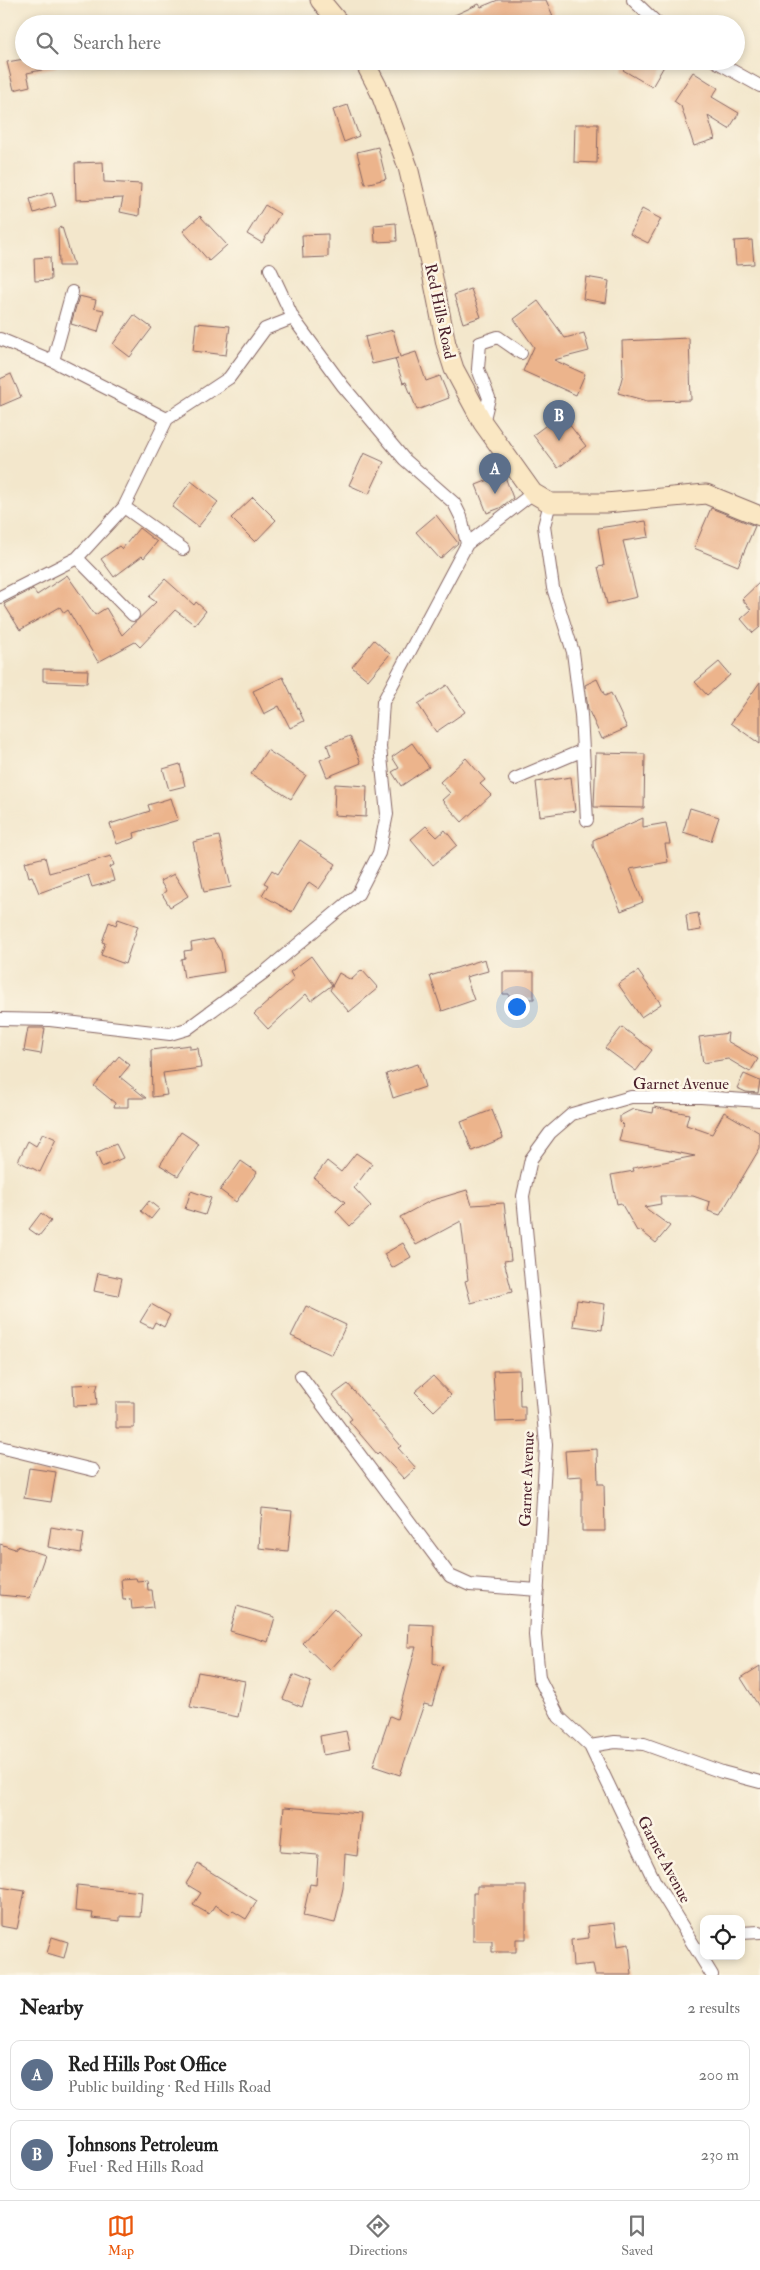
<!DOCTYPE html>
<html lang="en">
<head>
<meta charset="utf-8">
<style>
	:root { --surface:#fff; --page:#f2f2f2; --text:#222; --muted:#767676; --line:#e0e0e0; --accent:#ea580c }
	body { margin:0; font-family:"IM FELL Double Pica",serif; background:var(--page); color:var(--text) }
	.controls { position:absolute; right:15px; bottom:15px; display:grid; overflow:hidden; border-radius:10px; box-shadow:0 2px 8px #0003 }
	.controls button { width:45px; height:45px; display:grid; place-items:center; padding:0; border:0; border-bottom:1px solid var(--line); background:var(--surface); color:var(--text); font:25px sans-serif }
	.you { position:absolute; left:516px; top:1006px; width:18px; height:18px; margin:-12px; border:4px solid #fff; border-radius:50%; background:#1a73e8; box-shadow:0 0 0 8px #1a73e833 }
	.badge { display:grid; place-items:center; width:32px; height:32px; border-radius:50%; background:var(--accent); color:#fff; font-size:16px; font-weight:700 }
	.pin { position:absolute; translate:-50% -41px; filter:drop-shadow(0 1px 2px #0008) }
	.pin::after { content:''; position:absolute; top:26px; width:18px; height:15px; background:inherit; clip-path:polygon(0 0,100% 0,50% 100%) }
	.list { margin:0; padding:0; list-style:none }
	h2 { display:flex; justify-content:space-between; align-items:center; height:65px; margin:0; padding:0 20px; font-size:21px }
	h2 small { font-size:16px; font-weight:400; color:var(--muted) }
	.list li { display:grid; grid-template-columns:32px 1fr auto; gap:15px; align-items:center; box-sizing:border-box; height:70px; margin:0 10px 10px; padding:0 10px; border:1px solid var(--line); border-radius:10px }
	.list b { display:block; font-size:19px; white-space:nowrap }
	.list p { margin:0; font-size:16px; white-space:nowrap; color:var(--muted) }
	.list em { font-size:16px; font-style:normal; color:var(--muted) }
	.icon { flex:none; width:28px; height:28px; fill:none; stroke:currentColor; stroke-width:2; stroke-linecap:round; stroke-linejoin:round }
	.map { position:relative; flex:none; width:760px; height:1975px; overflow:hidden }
	.search { position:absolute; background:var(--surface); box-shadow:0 2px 8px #0003; left:15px; right:15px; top:15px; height:55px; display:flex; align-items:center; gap:12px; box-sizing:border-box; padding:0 18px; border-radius:28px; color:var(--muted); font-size:19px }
	.sheet { height:225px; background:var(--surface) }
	nav { display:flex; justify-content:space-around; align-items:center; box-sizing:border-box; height:70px; border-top:1px solid var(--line); background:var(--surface); font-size:14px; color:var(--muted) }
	nav a { display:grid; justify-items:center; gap:2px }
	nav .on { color:var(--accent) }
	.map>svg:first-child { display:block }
	.building { fill:#ecb48c }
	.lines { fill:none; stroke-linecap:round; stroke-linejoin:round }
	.street-casing { stroke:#856563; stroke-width:14 }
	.secondary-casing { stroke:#856563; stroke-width:21 }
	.street { stroke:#fff; stroke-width:12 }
	.secondary { stroke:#fae7c3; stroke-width:19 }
	.labels { text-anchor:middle; stroke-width:5; stroke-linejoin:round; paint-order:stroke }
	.street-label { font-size:16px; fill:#4a1f2b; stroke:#fcf5e5 }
</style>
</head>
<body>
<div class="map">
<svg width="760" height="1975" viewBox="0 0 760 1975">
	<rect width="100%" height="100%" fill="#fcf5e5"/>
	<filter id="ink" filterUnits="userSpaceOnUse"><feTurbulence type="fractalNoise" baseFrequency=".02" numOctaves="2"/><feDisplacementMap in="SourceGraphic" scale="10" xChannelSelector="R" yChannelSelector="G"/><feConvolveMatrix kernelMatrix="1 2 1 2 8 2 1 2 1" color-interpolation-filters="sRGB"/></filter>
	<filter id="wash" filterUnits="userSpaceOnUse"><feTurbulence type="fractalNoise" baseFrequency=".0096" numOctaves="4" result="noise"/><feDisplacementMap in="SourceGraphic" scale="20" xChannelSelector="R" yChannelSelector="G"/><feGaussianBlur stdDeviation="1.12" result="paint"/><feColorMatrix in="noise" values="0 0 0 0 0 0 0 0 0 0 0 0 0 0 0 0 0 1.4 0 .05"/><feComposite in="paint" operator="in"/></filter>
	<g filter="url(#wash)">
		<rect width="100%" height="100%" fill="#f3e7cc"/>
		<g id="blocks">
			<path class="building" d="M498 0H546L553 16 534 24H435L479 4 481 7Z
				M24 59V61H56V67L27 73 30 86 14 90 7 62Z
				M628 61H667L652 87 623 70Z
				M693 72 718 88 712 97 739 113 729 129 708 116 715 139 694 146 681 106 674 101Z
				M348 105 359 136 344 142 333 110Z
				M575 124H598L597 163 574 162Z
				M378 147 386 179 365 184 357 152Z
				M103 162 104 182 141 184 139 216 120 212 123 198 76 200 75 163Z
				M52 192 56 206 34 213 30 199Z
				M265 205 280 214 262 243 247 234Z
				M642 209 661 219 648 243 630 234Z
				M200 216 227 245 209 261 183 231Z
				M396 223 397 241 375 242 374 225Z
				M62 227 74 266H59L58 228Z
				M328 234V257L303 258 302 235Z
				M752 240 754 264 736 265 734 241Z
				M50 257 51 280 35 281 34 258Z
				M586 277 609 281 606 303 583 299Z
				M471 289 481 317 463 323 454 295Z
				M79 296 96 300 94 308 104 310 98 332 71 324Z
				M538 301 565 338 584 333 589 351 554 360 585 374 576 395 523 371 534 347 514 319Z
				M134 315 152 328 130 357 113 344Z
				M196 323 230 326 226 355 193 351Z
				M393 330 400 357 416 352 426 381 440 376 449 398 417 410 406 382 403 383 395 359 398 358 372 364 365 337Z
				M689 338 691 400 647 401 618 393 623 374 622 341Z
				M11 374 21 397 0 406V379Z
				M561 414 586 446 558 468 533 435Z
				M364 453 384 462 369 494 349 485Z
				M504 474 513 498 500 508 487 513 476 485Z
				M191 481 218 502 198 527 172 507Z
				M253 497 276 520 255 542 231 518Z
				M711 508 755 526 738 566 694 548Z
				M436 515 458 543 440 559 416 532Z
				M646 521 649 537 623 541 637 597 607 604 598 567 604 566 598 528Z
				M139 528 157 542 144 558 142 556 114 577 101 559 119 546 122 549Z
				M67 575 95 615 106 608 122 635 156 602 149 597 165 579 194 605 196 602 206 611 195 625 175 610 140 647 135 642 98 662 68 610 64 613 60 607 20 630 4 604 33 589 37 595Z
				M760 582V627L753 633 741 619 751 610 742 599Z
				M374 640 390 654 368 680 352 667Z
				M719 662 730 675 707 695 695 682Z
				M43 669 88 670 87 683 43 681Z
				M283 677 304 721 290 728 279 706 264 714 253 691Z
				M597 679 605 696 611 693 627 728 602 739 588 709 585 685Z
				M760 682V744L731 723Z
				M447 685 465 712 436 732 418 704Z
				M350 736 361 763 327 777 320 760 331 756 327 745Z
				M412 743 429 767 401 786 392 772 399 768 392 757Z
				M267 750 306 775 291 799 251 774Z
				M596 753 645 754 644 808 594 807Z
				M466 758 485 780 480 784 491 795 462 822 442 800 450 793 440 782Z
				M180 764 185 786 169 790 163 769Z
				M571 777 575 811 540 816 536 782Z
				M335 784 367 786 366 817 334 815Z
				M171 798 178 820 134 833 135 838 117 844 110 824 150 811 148 805Z
				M690 808 719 817 711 841 683 832Z
				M643 818V827L666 823 670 844H665L668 862 630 869 643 902 621 911 593 846V840Z
				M426 826 437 837 445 830 457 845 433 865 411 839Z
				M219 836 231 887 204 892 193 842Z
				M300 840 336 864 319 889 309 882 292 912 262 895 268 885 264 883 272 870 278 874Z
				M111 856 114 865 110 867 114 881 92 887 88 875 39 893 32 876 29 877 25 862 45 857 49 873Z
				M174 874 188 896 170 907 162 894 166 891 160 881Z
				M698 913 701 930 688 932 686 915Z
				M118 919 138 926 125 964 101 955 105 943 102 942 109 922 116 925Z
				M213 939 221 952 224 972 184 978 181 959 185 958 184 951 192 950 191 943Z
				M311 956 332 985 311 1001 306 994 268 1029 254 1014 294 979 290 972Z
				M485 959 488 971 466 977 474 1000 442 1011 430 976Z
				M362 970 378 988 349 1012 330 990 339 973 351 980Z
				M638 971 661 1004 641 1017 618 984Z
				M503 972H534V999H509V994H503Z
				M622 1027 652 1050 636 1071 605 1048Z
				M28 1028H45L41 1054 24 1051Z
				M728 1033 727 1041 758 1059 750 1072 728 1059 703 1063 699 1037Z
				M190 1045V1049L198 1048 201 1068 163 1073 167 1095 152 1097 151 1050Z
				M119 1056 130 1065 120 1077 146 1098H128V1107H114L115 1103 94 1086Z
				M418 1064 425 1087 393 1098 386 1074Z
				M744 1074 760 1081 758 1093 746 1092 737 1088Z
				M654 1107 689 1114 686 1125 712 1134 724 1112 760 1133V1148L720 1215 708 1211 710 1202 693 1196H660L661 1204 644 1207 670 1226 656 1243 640 1230 637 1231 621 1203 617 1204 611 1175 634 1171 633 1168 695 1156 619 1141 623 1125 620 1122V1116L633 1109 653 1113Z
				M492 1110 503 1138 472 1151 461 1122Z
				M181 1132 199 1144 178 1176 160 1165Z
				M43 1133 56 1139 40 1172 18 1161 28 1141 36 1146Z
				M116 1144 123 1158 102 1167 96 1153Z
				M356 1153 372 1164 354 1188 371 1206 350 1226 336 1211 345 1202 314 1178 327 1161 341 1172Z
				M241 1161 257 1172 236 1202 220 1190Z
				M467 1190 472 1205 504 1203 511 1260 504 1261 512 1292 471 1303 465 1281 468 1280 461 1221 416 1245 400 1217 430 1201Z
				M191 1191 211 1198 205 1215 185 1209Z
				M149 1201 159 1209 151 1219 141 1211Z
				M41 1213 51 1221 39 1236 29 1229Z
				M403 1243 411 1257 392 1268 384 1254Z
				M98 1273 122 1278 118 1296 94 1291Z
				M577 1300 605 1304 602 1330 573 1326Z
				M151 1304 170 1315 164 1327 155 1322 152 1328 140 1322Z
				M306 1306 346 1325 332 1355 291 1336Z
				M519 1370 520 1406H525V1421L496 1422 493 1371Z
				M433 1376 451 1395 434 1411 415 1392Z
				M98 1384 96 1391 97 1405 74 1406 73 1385Z
				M348 1384 401 1446 398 1448 416 1468 404 1479 379 1452 377 1454 349 1421 352 1419 333 1395Z
				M116 1402H134V1428H116Z
				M597 1449 598 1484H604L605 1531H582V1476L567 1477 565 1451Z
				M29 1468 56 1472 51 1502 24 1498Z
				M262 1508 292 1511 288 1551 259 1548Z
				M51 1527 84 1533 81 1553 48 1547Z
				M0 1544 15 1549 17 1546 45 1555 30 1598 0 1595Z
				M136 1578 137 1581 147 1580 148 1590H152L154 1607 132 1609 131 1599 123 1600 121 1579Z
				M237 1606 275 1617 268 1642 230 1631Z
				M334 1608 362 1635 330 1670 302 1643Z
				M409 1624 434 1625 433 1663 443 1666 432 1706 424 1704 400 1775 373 1766 390 1716 397 1719 416 1647H408Z
				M760 1666V1708L741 1678Z
				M198 1672 245 1681 238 1717 190 1707Z
				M293 1675 311 1682 302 1707 283 1699Z
				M346 1731 350 1750 323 1755 320 1736Z
				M284 1807 361 1813 357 1856 345 1854 343 1888 335 1923 303 1916 310 1884 316 1885 318 1855 280 1852Z
				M198 1864 257 1901 246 1919 233 1911 230 1914 215 1905 209 1914 193 1905 201 1893 186 1884Z
				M77 1885 142 1892 140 1917 120 1916V1921L92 1918 93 1913 75 1911Z
				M477 1886H526V1939H516V1952H492V1941H473V1893H477Z
				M0 1887 25 1891 17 1929 0 1926Z
				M615 1923 618 1946 629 1944 632 1975H595L593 1964 573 1966 571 1940 589 1938 588 1926Z
				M52 1937 68 1942 64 1958 47 1953Z"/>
		</g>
	</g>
	<g filter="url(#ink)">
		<use href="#blocks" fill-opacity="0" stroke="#856563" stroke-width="1"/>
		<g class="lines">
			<g class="street-casing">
				<path id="street" d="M633 0 658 24
					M715 61 760 86
					M270 269 293 318 343 386 404 459 454 503 461 517 467 544
					M0 339 53 361 167 419
					M53 361 72 292
					M483 423 489 398 478 369 480 343 498 337 521 353
					M550 503 544 526 553 588 573 652 581 715 587 820
					M124 507 183 549
					M77 558 133 615
					M0 597 77 558 124 507 167 419 229 378 265 329 293 318
					M515 779 581 751
					M0 1019 50 1020 170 1034 187 1029 266 971 358 894 379 853 387 814 380 747 383 702 467 544 533 493
					M301 1376 450 1576 470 1585 538 1590
					M0 1447 93 1470
					M590 1746 615 1742 644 1744 722 1772 760 1782
					M741 1933 760 1932
					M712 1975 655 1882 590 1746 559 1717 539 1678 535 1635 546 1445 523 1196 531 1159 550 1133 572 1114 631 1097H701L760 1101"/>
			</g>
			<g class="secondary-casing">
				<path id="secondary" d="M320 0 340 24
					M364 61 380 92 408 167 425 238 446 344 454 369 483 423 533 493 550 503H606L706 494 760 516"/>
			</g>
			<use href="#street" class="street"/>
			<use href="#secondary" class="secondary"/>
		</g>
	</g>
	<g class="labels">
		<g class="street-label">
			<text transform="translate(441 311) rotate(78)" y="6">Red Hills Road</text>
			<text x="681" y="1089">Garnet Avenue</text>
			<text transform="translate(526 1479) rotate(-88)" y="6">Garnet Avenue</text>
			<text transform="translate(665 1859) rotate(62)" y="6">Garnet Avenue</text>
		</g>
	</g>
</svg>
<div class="controls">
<button><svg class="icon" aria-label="locate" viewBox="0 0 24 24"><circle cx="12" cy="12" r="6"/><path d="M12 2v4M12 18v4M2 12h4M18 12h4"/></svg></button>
</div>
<div class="you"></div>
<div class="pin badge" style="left:495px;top:494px;background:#5c6f8a">A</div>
<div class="pin badge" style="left:559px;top:441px;background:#5c6f8a">B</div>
<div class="search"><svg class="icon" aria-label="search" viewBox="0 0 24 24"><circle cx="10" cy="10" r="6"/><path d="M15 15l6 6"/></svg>Search here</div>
</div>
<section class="sheet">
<h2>Nearby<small>2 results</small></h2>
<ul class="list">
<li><span class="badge" style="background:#5c6f8a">A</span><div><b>Red Hills Post Office</b><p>Public building · Red Hills Road</p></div><em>200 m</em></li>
<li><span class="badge" style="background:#5c6f8a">B</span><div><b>Johnsons Petroleum</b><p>Fuel · Red Hills Road</p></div><em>230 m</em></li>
</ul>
</section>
<nav>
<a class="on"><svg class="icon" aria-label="map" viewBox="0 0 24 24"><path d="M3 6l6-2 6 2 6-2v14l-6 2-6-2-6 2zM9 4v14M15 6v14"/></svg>Map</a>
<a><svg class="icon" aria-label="directions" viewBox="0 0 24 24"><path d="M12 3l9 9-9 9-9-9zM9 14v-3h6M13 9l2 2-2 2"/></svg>Directions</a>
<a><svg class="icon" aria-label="saved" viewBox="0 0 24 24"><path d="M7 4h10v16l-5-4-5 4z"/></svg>Saved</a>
</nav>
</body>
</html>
